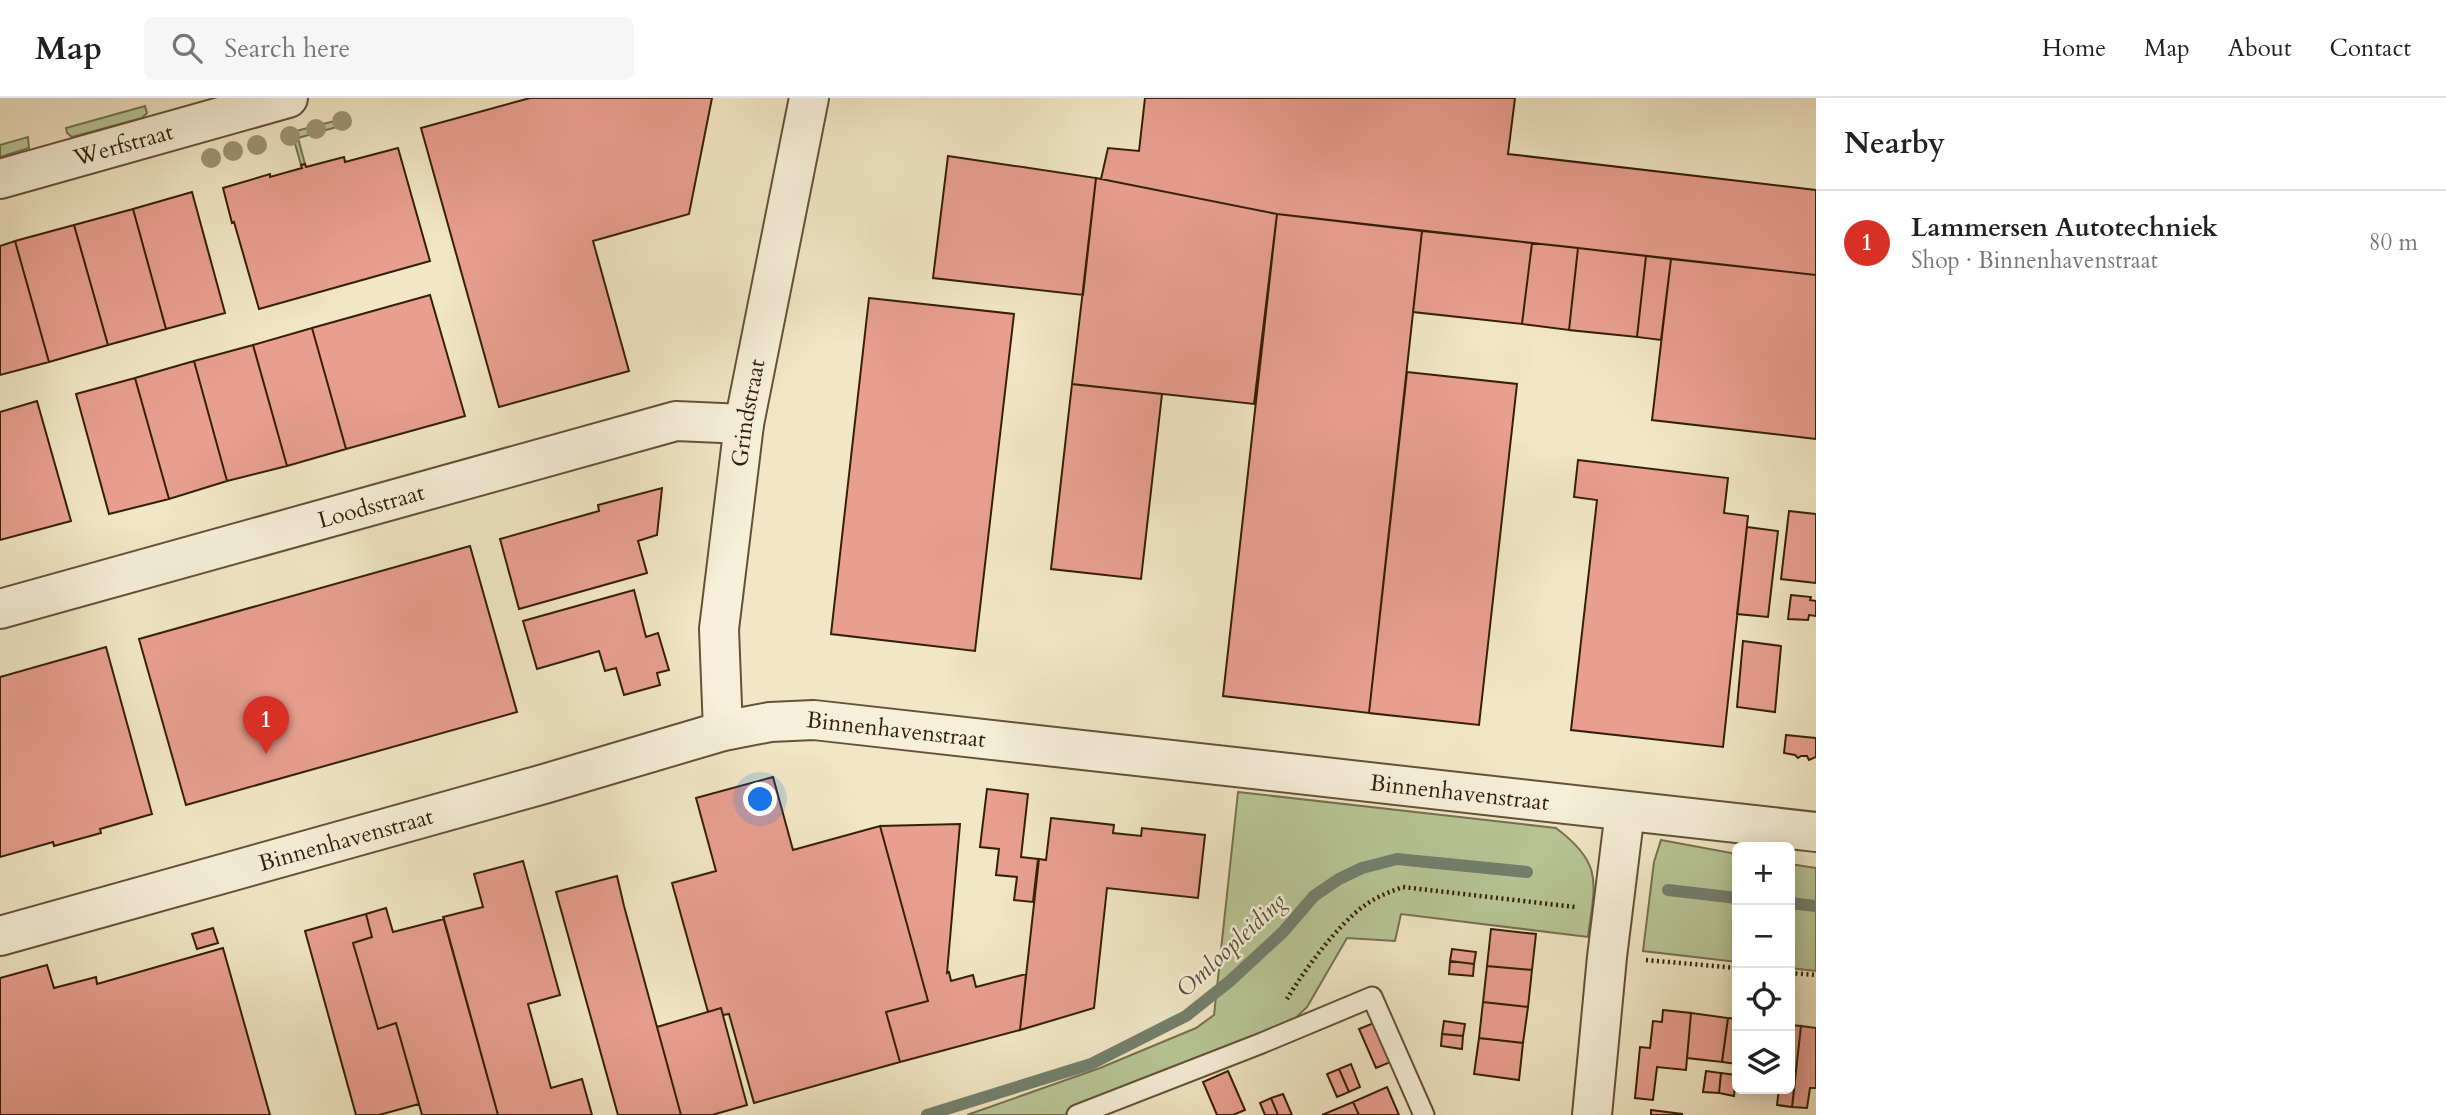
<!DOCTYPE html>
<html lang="en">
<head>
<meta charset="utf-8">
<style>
	:root { --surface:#fff; --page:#f6f6f6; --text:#222; --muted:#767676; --line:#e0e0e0; --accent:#d93025 }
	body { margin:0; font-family:Cardo,serif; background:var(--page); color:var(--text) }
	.controls { position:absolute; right:21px; bottom:21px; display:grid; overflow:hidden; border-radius:10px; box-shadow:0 4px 18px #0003 }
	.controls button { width:63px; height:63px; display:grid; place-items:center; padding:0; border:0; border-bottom:2px solid var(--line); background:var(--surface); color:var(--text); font:35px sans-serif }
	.you { position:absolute; left:761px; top:702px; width:24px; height:24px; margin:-18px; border:5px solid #fff; border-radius:50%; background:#1a73e8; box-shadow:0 0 0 10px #1a73e833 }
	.badge { display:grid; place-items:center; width:46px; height:46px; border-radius:50%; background:var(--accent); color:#fff; font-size:23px; font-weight:700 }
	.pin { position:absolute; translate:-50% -58px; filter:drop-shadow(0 2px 4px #0008) }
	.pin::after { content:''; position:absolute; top:37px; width:24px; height:21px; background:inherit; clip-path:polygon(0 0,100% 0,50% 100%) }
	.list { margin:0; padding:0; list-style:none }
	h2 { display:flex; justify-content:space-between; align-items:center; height:91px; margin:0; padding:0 28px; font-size:30px }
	h2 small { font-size:23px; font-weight:400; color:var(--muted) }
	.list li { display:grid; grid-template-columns:46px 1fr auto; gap:21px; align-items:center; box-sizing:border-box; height:105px; padding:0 28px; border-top:2px solid var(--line) }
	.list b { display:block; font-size:26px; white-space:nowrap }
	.list p { margin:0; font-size:23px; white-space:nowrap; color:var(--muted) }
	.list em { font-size:23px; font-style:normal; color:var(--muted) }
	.icon { flex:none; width:38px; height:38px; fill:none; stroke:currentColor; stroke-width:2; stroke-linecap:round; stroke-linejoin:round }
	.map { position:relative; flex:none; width:1816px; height:1017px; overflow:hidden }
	header { display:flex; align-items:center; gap:42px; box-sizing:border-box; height:98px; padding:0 35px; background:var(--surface); border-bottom:2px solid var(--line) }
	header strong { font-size:33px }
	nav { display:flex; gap:38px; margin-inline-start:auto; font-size:24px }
	.search { width:490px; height:63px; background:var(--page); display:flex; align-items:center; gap:18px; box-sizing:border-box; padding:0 24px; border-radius:10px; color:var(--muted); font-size:26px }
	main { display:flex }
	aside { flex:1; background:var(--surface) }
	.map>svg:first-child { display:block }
	.green { fill:#b8c696; stroke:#76724f; stroke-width:2 }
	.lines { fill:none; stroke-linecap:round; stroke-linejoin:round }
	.stream { stroke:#72806d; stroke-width:12 }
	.building { fill:#e89f90; stroke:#351f08; stroke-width:2 }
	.service-casing { stroke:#645137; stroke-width:23 }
	.minor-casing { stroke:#645137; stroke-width:42 }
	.path { stroke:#351f08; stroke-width:4.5; stroke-dasharray:2 3.5; stroke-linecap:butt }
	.service { stroke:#f6efd9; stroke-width:19 }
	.minor { stroke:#f6efd9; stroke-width:38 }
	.tree { fill:#9f9475 }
	.labels { text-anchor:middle; stroke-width:5; stroke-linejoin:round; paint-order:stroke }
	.street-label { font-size:23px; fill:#351f08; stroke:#f6efd9 }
	.water-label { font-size:24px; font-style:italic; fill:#544f3b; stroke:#f6efd9 }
</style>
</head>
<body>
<header>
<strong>Map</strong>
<div class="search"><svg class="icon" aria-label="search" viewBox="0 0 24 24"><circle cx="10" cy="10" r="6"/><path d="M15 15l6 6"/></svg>Search here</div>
<nav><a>Home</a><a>Map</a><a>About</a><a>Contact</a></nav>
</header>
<main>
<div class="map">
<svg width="1816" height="1017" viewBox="0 0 1816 1017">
	<rect width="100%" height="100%" fill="#f1e6c5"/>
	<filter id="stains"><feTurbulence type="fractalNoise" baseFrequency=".00286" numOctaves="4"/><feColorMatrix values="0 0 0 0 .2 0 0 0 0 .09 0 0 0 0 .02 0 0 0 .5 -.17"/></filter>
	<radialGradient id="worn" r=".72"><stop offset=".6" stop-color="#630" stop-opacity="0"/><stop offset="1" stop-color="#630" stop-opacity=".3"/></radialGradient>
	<path class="green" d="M145 8 147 15 142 20 72 39 67 35 66 30Z
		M342 21 347 23 344 27 298 40 305 66 301 67 294 42 287 39 288 35Z
		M28 39 29 50 0 59V47Z
		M1238 694 1556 730C1604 766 1595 785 1588 839L1401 816 1395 843 1347 840 1307 909 1288 927 1077 1017H967L1100 970 1196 930 1214 917Z
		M1661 742 1737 756V864L1643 853 1654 764Z
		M1790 766 1816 770V873L1790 870Z"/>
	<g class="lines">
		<path class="stream" d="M1668 792 1737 800
			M1790 805 1816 808
			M927 1017 1091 966 1186 918 1230 883 1283 834 1314 798 1339 781 1362 770 1397 761 1527 774"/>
	</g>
	<path class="building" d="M530 0H712L689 116 593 143 629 273 499 309 421 30Z
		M1145 0H1515L1508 56 1816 92V177L1277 116 1101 81 1108 50 1139 53Z
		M398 50 430 163 259 211 234 124 232 125 223 90 270 76V79L302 70 301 67 305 66 306 69 344 59 345 64Z
		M948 58 1096 80 1083 197 933 180Z
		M1096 80 1277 116 1254 306 1072 286Z
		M192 94 225 215 166 231 133 111Z
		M133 111 166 231 108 247 74 127Z
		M1277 116 1422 133 1369 615 1223 598Z
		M74 127 108 247 49 264 15 143Z
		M1422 133 1532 145 1522 226 1413 214Z
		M15 143 49 264 0 277V148Z
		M1532 145 1578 150 1569 232 1522 226Z
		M1578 150 1646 158 1637 239 1569 232Z
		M1646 158 1671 161 1661 242 1637 239Z
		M1671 161 1816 177V341L1652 322Z
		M430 197 465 318 346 351 312 230Z
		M869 200 1014 216 975 553 831 536Z
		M312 230 346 351 287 368 253 247Z
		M253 247 287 368 227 383 194 263Z
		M194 263 227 383 169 401 135 280Z
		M1407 274 1517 286 1479 627 1369 615Z
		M135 280 169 401 109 416 76 296Z
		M1072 286 1162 296 1141 481 1051 471Z
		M37 303 71 423 0 442V314Z
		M1578 362 1728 380 1724 415 1748 418 1723 649 1571 632 1597 402 1574 399Z
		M662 390 657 437 638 443 647 475 519 511 500 441 599 413 598 407Z
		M1789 413 1816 416V485L1781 481Z
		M1747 429 1778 433 1768 519 1737 516Z
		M470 448 517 614 186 707 139 541Z
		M634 492 646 539 658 535 669 572 657 575 660 587 624 597 616 570 605 573 599 553 537 571 523 523Z
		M1791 497 1811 499 1810 502 1816 503V518L1809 517 1808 522 1788 521Z
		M1743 543 1781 548 1775 614 1737 609Z
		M106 549 152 716 100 731 101 735 54 748 53 744 0 759V579Z
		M1786 637 1816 640V659L1809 662 1807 658H1801L1798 660 1795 657 1784 655Z
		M773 679 793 752 880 728 928 903 886 914 900 964 754 1005 729 916 723 917 721 910 708 914 672 785 716 773 696 700Z
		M987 691 1028 696 1021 759 1038 761 1033 804 1014 802 1017 779 996 777 999 751 980 749Z
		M1051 720 1114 727 1113 735 1141 738 1142 730 1205 737 1198 800 1107 790 1094 910 1020 932 1039 761 1046 762Z
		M960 726 947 875 949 874 951 883 973 877 976 889 1026 876 1020 932 900 964 886 914 928 903 880 728Z
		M523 763 560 897 528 906 551 990 582 981 592 1017H498L443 819 483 809 474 776Z
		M617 778 624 808 681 1017H618L556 794Z
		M386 810 393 834 444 821 498 1017H422L396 925 378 931 353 845 372 839 366 816Z
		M366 816 372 839 353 845 378 931 396 925 419 1006 379 1017H356L305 833Z
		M213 830 218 845 197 851 192 836Z
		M1491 831 1536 836 1532 872 1487 868Z
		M223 850 270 1017H0V880L47 867 54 890 96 879 97 886Z
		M1452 851 1476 854 1474 866 1450 863Z
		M1450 863 1474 866 1473 878 1449 876Z
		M1487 868 1532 872 1528 909 1483 904Z
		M1483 904 1528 909 1523 945 1479 940Z
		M721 910 747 1007 712 1017H681L657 929Z
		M1663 912 1691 915 1686 972 1657 969 1653 1002 1635 1000 1640 949 1650 950 1653 923 1662 924Z
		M1691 915 1728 920 1722 964 1687 960Z
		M1728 920 1737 921V966L1722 964Z
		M1444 923 1465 926 1463 938 1442 936Z
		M1376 924 1393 963 1376 970 1359 931Z
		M1790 927 1801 928 1796 972H1790Z
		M1801 928 1816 930V990H1810L1807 1010 1792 1009Z
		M1442 936 1463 938 1462 951 1441 948Z
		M1479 940 1523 945 1519 982 1474 976Z
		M1351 966 1360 989 1349 994 1339 971Z
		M1339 971 1349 994 1337 999 1327 976Z
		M1228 973 1245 1012 1233 1017H1217L1203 984Z
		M1706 973 1721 975 1719 995 1703 994Z
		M1721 975 1736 977 1734 998 1719 995Z
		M1790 983 1795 984 1792 1009 1777 1007 1779 991H1790Z
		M1387 989 1399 1017H1359L1353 1004Z
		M1283 996 1292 1017H1278L1271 1000Z
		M1271 1000 1278 1017H1265L1260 1005Z
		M1353 1004 1359 1017H1322Z
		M1651 1012 1682 1016V1017H1651Z"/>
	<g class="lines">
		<g class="service-casing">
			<path id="service" d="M1077 1017 1262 945 1372 899 1424 1017"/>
		</g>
		<g class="minor-casing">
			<g id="minor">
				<path id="s1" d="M0 81 288 0"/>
				<path id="s2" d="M0 511 676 323 744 326"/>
				<path id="s3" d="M723 633 719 531 744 326 809 0"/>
				<path id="s4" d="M0 838 544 686 723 633 770 624 814 622 1816 734"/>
				<path d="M1592 1017 1607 859 1625 713"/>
			</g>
		</g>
		<path class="path" d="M1646 862 1737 870
			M1790 875 1816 877
			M1287 901C1303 874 1338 826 1364 808 1376 799 1389 794 1403 789L1575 809"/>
		<use href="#service" class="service"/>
		<use href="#minor" class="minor"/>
	</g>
	<g class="tree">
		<circle cx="342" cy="23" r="10"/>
		<circle cx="316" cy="31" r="10"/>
		<circle cx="290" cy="38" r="10"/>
		<circle cx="257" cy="47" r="10"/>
		<circle cx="233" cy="53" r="10"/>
		<circle cx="211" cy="60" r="10"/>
	</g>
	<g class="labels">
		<g class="street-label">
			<text dy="8" stroke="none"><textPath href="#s1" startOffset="128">Werfstraat</textPath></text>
			<text dy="8" stroke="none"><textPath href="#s3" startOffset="320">Grindstraat</textPath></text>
			<text dy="8" stroke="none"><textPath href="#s2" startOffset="385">Loodsstraat</textPath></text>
			<text dy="8" stroke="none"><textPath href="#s4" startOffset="926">Binnenhavenstraat</textPath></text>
			<text dy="8" stroke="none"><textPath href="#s4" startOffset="1493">Binnenhavenstraat</textPath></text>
			<text dy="8" stroke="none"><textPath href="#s4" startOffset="359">Binnenhavenstraat</textPath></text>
		</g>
		<g class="water-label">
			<text transform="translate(1231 847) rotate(-43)" y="8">Omloopleiding</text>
		</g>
	</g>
	<rect width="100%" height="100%" filter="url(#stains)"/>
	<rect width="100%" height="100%" fill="url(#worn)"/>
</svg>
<div class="controls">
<button>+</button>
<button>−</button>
<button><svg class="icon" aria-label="locate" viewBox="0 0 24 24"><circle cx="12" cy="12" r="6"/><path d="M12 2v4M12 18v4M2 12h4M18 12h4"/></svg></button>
<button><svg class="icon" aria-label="layers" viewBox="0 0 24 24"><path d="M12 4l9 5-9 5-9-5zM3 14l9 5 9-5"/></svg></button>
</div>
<div class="you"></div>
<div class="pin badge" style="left:266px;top:656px">1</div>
</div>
<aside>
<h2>Nearby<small></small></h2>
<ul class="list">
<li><span class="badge">1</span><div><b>Lammersen Autotechniek</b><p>Shop · Binnenhavenstraat</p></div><em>80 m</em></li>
</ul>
</aside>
</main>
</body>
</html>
